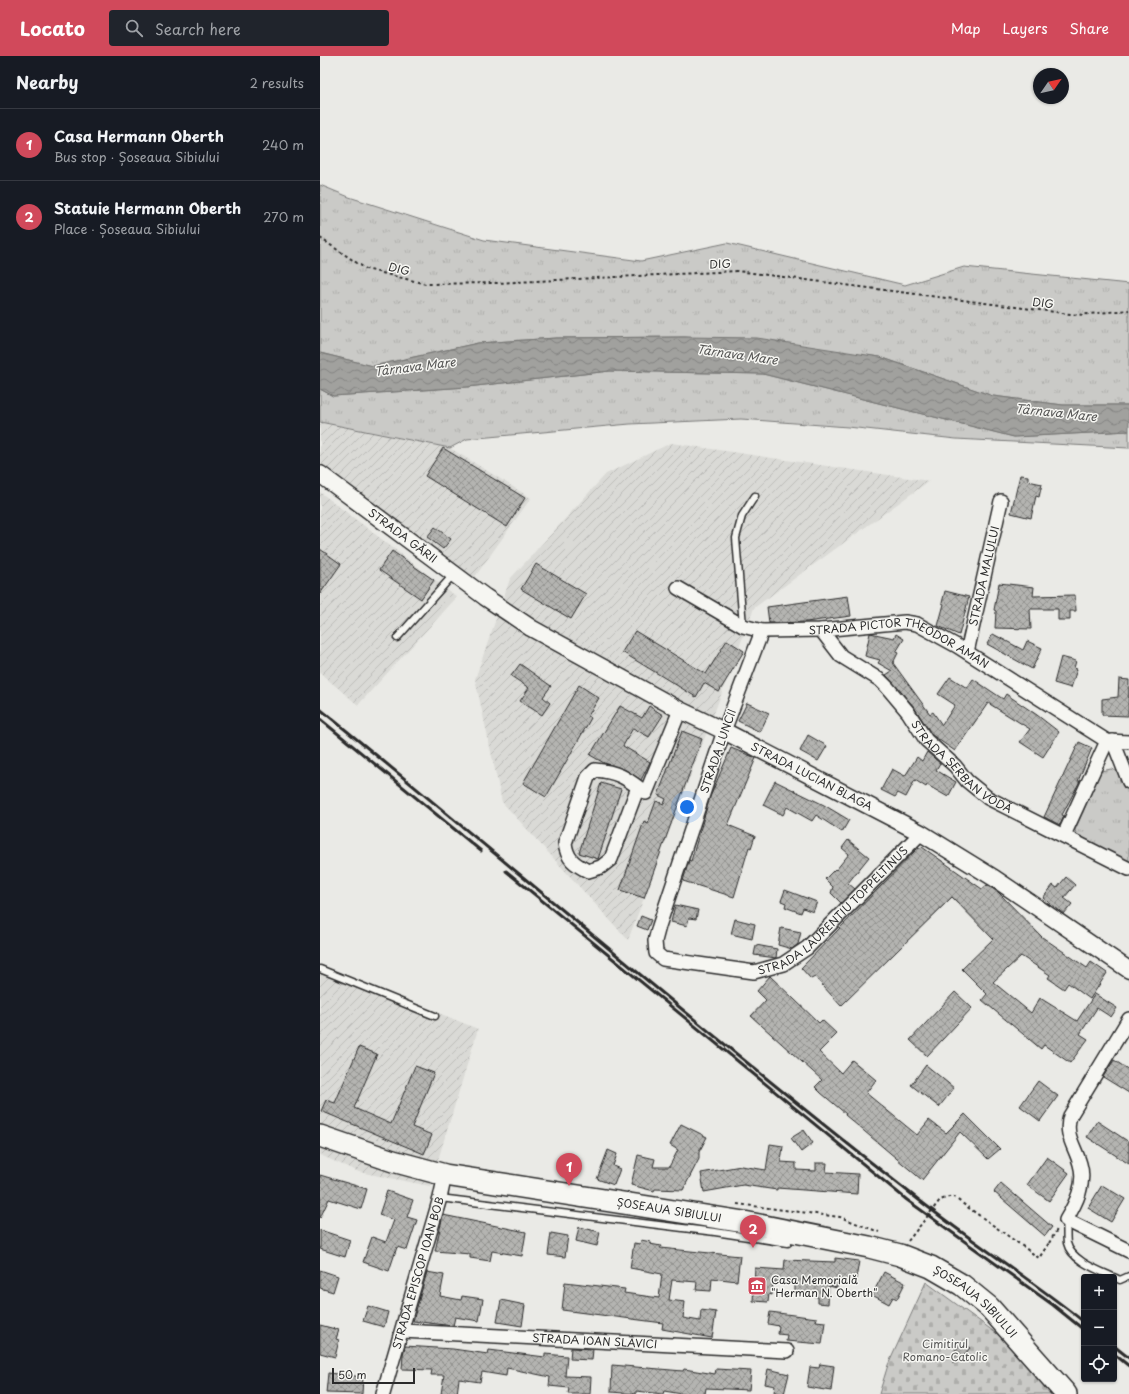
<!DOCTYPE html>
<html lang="en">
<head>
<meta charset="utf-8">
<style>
	:root { --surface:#171b24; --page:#20242c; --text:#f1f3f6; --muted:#9ea1a6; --line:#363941; --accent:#d1495b }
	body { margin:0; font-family:"Playpen Sans",sans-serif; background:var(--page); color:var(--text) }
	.controls { position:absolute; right:12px; bottom:12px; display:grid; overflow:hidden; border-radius:4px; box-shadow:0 1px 3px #0004 }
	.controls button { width:36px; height:36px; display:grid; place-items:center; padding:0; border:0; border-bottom:1px solid var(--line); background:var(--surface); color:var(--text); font:20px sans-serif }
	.compass { position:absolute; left:713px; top:12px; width:36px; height:36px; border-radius:50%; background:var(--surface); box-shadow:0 1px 3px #0004; rotate:56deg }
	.scale { position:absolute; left:12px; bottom:10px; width:83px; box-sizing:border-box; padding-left:4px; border:2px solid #2b2b2b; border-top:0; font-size:11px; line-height:14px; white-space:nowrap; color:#2b2b2b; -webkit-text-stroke:3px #f6f6f2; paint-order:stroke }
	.you { position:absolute; left:367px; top:751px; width:14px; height:14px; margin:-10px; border:3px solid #fff; border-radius:50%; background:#1a73e8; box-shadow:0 0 0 6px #1a73e833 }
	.badge { display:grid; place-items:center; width:26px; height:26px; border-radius:50%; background:var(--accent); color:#fff; font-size:13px; font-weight:700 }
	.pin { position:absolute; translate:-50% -33px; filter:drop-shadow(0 1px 2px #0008) }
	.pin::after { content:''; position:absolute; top:21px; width:14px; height:12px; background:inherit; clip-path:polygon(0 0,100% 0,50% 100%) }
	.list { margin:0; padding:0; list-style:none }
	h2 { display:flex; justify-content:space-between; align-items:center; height:52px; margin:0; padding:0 16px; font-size:17px }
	h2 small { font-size:13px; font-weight:400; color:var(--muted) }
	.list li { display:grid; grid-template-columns:26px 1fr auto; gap:12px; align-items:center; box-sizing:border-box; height:72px; padding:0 16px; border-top:1px solid var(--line) }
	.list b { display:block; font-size:15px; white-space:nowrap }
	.list p { margin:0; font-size:13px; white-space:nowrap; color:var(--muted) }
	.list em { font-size:13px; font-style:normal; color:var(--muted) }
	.icon { flex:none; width:22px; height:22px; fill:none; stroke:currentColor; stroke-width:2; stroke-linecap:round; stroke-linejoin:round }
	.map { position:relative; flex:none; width:809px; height:1338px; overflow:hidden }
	header { display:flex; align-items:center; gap:24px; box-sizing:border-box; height:56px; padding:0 20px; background:var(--accent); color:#fff }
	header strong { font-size:19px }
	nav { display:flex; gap:22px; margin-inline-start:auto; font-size:14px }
	.search { width:280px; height:36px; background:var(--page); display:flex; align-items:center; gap:10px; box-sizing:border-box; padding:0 14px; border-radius:4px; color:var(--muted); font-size:15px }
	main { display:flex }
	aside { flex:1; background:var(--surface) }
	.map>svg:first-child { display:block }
	.industrial { fill:url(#industrial-furrows) }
	.grass { fill:url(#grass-tufts); stroke:#7a7a79 }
	.cemetery { fill:url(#cemetery-stones); stroke:#7a7a79 }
	.water { fill:url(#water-waves); stroke:#727270 }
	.building { fill:url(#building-cross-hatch); stroke:#2b2b2b }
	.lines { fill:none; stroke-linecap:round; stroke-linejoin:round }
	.service-casing { stroke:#2b2b2b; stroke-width:9 }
	.minor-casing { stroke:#2b2b2b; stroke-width:16 }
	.tertiary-casing { stroke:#2b2b2b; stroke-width:19 }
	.primary-casing { stroke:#2b2b2b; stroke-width:24 }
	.path { stroke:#2b2b2b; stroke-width:2; stroke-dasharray:3 3; stroke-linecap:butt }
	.service { stroke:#f6f6f2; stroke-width:6 }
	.minor { stroke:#f6f6f2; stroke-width:13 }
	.tertiary { stroke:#f6f6f2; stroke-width:16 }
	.primary { stroke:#f6f6f2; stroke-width:21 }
	.rail { stroke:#2b2b2b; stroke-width:3 }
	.path-bridge { stroke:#2b2b2b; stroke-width:2; stroke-dasharray:3 3; stroke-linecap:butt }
	.labels { text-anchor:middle; stroke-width:3; stroke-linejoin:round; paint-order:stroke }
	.street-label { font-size:11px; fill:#2b2b2b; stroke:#f6f6f2 }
	.poi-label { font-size:11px; fill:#2b2b2b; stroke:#f6f6f2; text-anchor:start }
	.park-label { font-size:11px; fill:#535352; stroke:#f6f6f2 }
	.water-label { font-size:12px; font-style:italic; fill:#545453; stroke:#f6f6f2 }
</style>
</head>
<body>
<header>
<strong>Locato</strong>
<div class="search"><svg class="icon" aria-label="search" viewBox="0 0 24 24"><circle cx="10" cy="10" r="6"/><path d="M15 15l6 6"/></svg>Search here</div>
<nav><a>Map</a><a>Layers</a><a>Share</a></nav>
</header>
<main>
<aside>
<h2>Nearby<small>2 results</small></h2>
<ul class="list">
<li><span class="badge">1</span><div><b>Casa Hermann Oberth</b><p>Bus stop · Șoseaua Sibiului</p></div><em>240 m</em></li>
<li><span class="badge">2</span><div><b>Statuie Hermann Oberth</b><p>Place · Șoseaua Sibiului</p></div><em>270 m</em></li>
</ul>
</aside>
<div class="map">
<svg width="809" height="1338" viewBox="0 0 809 1338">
	<defs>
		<pattern id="industrial-furrows" width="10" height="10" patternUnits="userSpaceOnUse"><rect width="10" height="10" fill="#dadad6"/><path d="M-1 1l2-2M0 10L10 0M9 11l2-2" fill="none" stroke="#bbbbb8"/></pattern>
		<pattern id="grass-tufts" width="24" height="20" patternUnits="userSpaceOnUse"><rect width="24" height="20" fill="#cacac7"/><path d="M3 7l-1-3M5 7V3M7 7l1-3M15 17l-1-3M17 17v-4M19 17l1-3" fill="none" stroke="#aeaeab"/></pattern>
		<pattern id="cemetery-stones" width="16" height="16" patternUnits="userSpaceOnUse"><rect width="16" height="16" fill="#cacac7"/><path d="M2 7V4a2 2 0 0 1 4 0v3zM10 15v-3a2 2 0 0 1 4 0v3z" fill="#aeaeab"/></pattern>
		<pattern id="water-waves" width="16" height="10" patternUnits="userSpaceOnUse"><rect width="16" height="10" fill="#a1a19e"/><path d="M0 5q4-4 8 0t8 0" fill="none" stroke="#838381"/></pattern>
		<pattern id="building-cross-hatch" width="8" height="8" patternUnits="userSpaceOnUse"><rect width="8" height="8" fill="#b4b4b1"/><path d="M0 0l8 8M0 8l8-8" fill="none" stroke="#939390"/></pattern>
	</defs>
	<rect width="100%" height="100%" fill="#eaeae6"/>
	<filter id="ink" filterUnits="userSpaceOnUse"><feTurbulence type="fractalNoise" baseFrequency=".025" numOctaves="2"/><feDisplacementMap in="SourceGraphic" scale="8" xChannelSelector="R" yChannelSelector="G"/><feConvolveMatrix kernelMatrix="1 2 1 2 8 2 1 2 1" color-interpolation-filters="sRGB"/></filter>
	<g filter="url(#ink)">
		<path class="industrial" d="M0 366 130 392 211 442 149 529 0 418Z
			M351 387 609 425 434 552 308 884 182 746 155 623 190 523 286 418Z
			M0 436 137 541 38 649 0 617Z
			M0 909 158 973 110 1130 39 1116 0 1099Z"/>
		<path class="grass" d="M0 129 29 141 164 184 321 205 407 187 585 229 644 211 809 228V349H743L673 340 560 301 365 281 236 282 158 287 53 310 0 297Z
			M290 315 443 318 694 381 809 375V392L636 383 528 371 421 363 310 368 147 383 130 392 0 366V333L13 340 147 331Z
			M791 713 806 719 809 727V813L758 783 755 774 781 715Z"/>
		<path class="cemetery" d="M606 1226 684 1283 731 1338H559L568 1309Z"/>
		<path class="water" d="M365 281 437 282 560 301 673 340 743 349H809V375L694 381 443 318 290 315 147 331 13 340 0 333V297L53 310 158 287 236 282Z"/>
		<path class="building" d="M123 392 205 442 187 471 105 420Z
			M700 419 708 420V425L722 428 719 441 716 440 711 462 691 457Z
			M115 471 131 483 123 493 107 481Z
			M0 493 21 508 0 538Z
			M72 495 114 524 101 543 59 514Z
			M216 508 266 538 251 563 201 533Z
			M679 527 714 531 713 540 755 539 756 555H750V564H738V553H710L711 573 675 572 676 555 674 554Z
			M625 535 649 541 639 579 618 570 624 548 622 547Z
			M528 540 531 560 486 566 449 567 447 551Z
			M315 575 386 618 407 584 424 595 399 636 384 627 376 641 302 596Z
			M550 577 574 582 576 578 584 583 576 596 578 597 573 607 610 658 613 656 622 669 635 649 618 638 630 621 647 632 653 623 683 643 686 638 717 659 739 676 723 701 700 686 710 673 668 647 635 695 612 679 594 651 566 619 572 615 558 607 560 604 545 600Z
			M673 578 703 594 707 585 722 592 712 613 667 588Z
			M741 601 756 605 754 612 757 613 751 632 734 627Z
			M200 608 231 630 223 641 230 647 222 659 200 645 209 632 191 620Z
			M799 623 809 624 808 660 782 659V643L798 641Z
			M259 629 279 642 268 660 271 662 226 741 203 727Z
			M427 647 449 657 440 676 418 665Z
			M300 650 322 662 329 650 343 659 329 681 313 672 303 690 330 706 321 724 306 714 284 707 270 699Z
			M362 675 382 683 324 842 300 834 324 765 328 767 336 745 344 748 346 743 338 739Z
			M488 679 507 690 498 705 480 695Z
			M759 686 772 692 758 725H760L742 759 744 760 740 769 724 761Z
			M411 692 436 702 408 769 435 780 431 792 429 791 414 841 363 825 369 804 371 805 390 741Z
			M607 696 620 707 616 714 636 726 628 741 607 729 606 731 595 724 586 741 578 737 575 741 561 734 572 713 585 720 597 701 602 705Z
			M455 725 504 749 529 764 522 776 496 759 492 765 467 751 463 759 443 749Z
			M281 727 301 733 278 803 259 797Z
			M528 784 549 801 528 827 535 833 521 847 511 837 513 831 505 823 515 813 516 814 529 798 522 792Z
			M602 791 662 833 667 829 678 836 722 881 741 894 767 912 771 906 787 917 770 943 748 927 744 933 728 922 730 919 701 900 673 926 711 957 720 942 757 965 775 938 797 952 791 961 777 952 760 978 768 983 750 1007 724 989 721 993 662 944 667 938 642 913 673 883 632 841 521 950 495 921 491 923 481 912 597 793Z
			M746 821 755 829 744 842 752 848 744 858 723 842 733 829 737 832Z
			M465 834 497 846 493 856 483 852 481 857 465 851 466 847 461 845Z
			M355 849 378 854 376 863 369 862 367 870 351 866Z
			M321 860 331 864 327 874 317 870Z
			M415 863 435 868 432 883 411 878Z
			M461 872 481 876 478 888 472 893 458 889Z
			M436 889 457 893 456 902 434 899Z
			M450 920 499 967 502 964 517 978 499 996 521 1017 532 1004 556 1024 546 1037 597 1079 609 1064 626 1077 645 1058 680 1093 668 1103 640 1076 602 1124 525 1059 526 1058 501 1037 495 1031 502 1024 431 960 446 944 437 935Z
			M635 936 652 952 607 1000 590 984Z
			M39 991 57 998 34 1052 71 1068 95 1010 114 1017 92 1071 112 1079 104 1098 1 1055 6 1044 15 1047Z
			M794 1004 809 1014V1037L783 1021Z
			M606 1009 634 1032 619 1051 591 1029Z
			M718 1025 738 1040 720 1065 700 1050Z
			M777 1065 809 1086V1108L767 1081Z
			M361 1068 387 1081 379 1096V1103L363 1134 335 1133 334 1135 311 1129 318 1099 335 1103 333 1111H349L358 1094 350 1089Z
			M484 1074 493 1087 481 1096 471 1082Z
			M450 1088 463 1090 461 1106 476 1107V1114L496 1115V1107H507L506 1116 538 1118 537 1138 457 1132V1134L423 1129 384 1136 381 1117 421 1110 446 1114Z
			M288 1094 297 1098 293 1110 300 1113 294 1129 277 1123Z
			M727 1101 749 1117 729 1145 707 1129Z
			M0 1119 47 1133 41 1153 9 1143 0 1162Z
			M681 1127 732 1171 725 1180 674 1136Z
			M782 1129 805 1143 791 1166 768 1152Z
			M67 1135 93 1144 87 1161 97 1164 87 1194 77 1191 69 1215 43 1206 52 1181 66 1186 74 1164 59 1159Z
			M123 1159 206 1176 202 1200 172 1195 170 1205 150 1202V1198L115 1195Z
			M259 1171 280 1176 277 1190 256 1185Z
			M0 1174 30 1184 25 1201 0 1193Z
			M231 1177 248 1180 245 1201 228 1199Z
			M321 1184 331 1186 330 1188 341 1190 340 1192 420 1200 417 1225 392 1222 391 1235 376 1234 377 1226 352 1224 349 1244 365 1246 363 1262 380 1265 381 1254 396 1256 392 1282 342 1273 343 1267 242 1254 245 1226 305 1233 304 1237 339 1242 342 1218 310 1212 314 1187 320 1188Z
			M515 1202 539 1205 535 1229 517 1227V1232L509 1230 508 1248 498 1247V1241L475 1239V1227L453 1226 452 1239 449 1238 448 1246 433 1245 435 1212 464 1214 465 1204 515 1206Z
			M0 1214 18 1220 13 1236 0 1232Z
			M107 1216 124 1219 120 1240 141 1244 142 1240 163 1243 159 1265 135 1261 133 1270 93 1265Z
			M564 1216 585 1227 577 1243 573 1241 569 1248 552 1239Z
			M181 1244 205 1249 202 1270 177 1266Z
			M48 1250 68 1256 64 1271 43 1265Z
			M450 1256 497 1262 496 1265 505 1266 502 1288 466 1285 467 1279 458 1278 459 1270 448 1268Z
			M0 1269 19 1274 16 1283 19 1284 15 1301 0 1297Z
			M642 1286 650 1292 640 1304 633 1307V1297Z
			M85 1290 133 1293 168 1298 169 1294 225 1301V1298L247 1300 245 1320 271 1321 270 1338H248L249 1332 229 1330 230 1321 187 1312 186 1320 162 1316 160 1326 139 1323 137 1338H121L124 1319H111L112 1314 82 1313 83 1299Z
			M251 1292 273 1293 272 1304 250 1303Z
			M500 1308 514 1310 511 1335 487 1331 490 1311 499 1312Z
			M292 1309 363 1315 364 1313 395 1318 396 1313 431 1315 429 1334 386 1332 385 1338H362L344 1335 343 1338 316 1335V1338L291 1336Z
			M448 1313 469 1318 464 1338 454 1336 455 1330 445 1328Z
			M8 1317 43 1321 42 1338 6 1337Z"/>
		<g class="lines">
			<g class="service-casing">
				<path id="service" d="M423 570 416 482 422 460 435 440
					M77 582 133 519
					M0 913 115 960
					M120 1142 395 1176 468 1187
					M746 1164C747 1171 746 1180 747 1187 751 1206 784 1216 800 1224L809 1220"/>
			</g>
			<g class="minor-casing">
				<g id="minor">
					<path id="s1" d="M358 532 423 570 442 575 501 574 585 566 597 568 637 590 787 685 809 686"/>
					<path id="s2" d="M501 574 521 600 560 624 567 631 588 656 606 684 635 710 647 725 668 742 809 813"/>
					<path id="s3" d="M442 575 404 675 339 870 335 885 336 897 343 903 434 916 463 908 487 892 601 777"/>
					<path id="s4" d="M647 596 681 445"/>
					<path d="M793 685 809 726"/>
					<path d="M318 731 291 803 281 811 268 815C254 808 247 803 245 787L268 721 275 714C300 716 307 723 326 737L360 654"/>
					<path d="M744 779 787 685"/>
					<path d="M809 963 750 1060C744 1079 755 1090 760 1108 766 1128 756 1147 746 1164L809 1195"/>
					<path id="s5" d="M82 1275 467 1295"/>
					<path id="s6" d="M63 1338 120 1142 125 1119"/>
				</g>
			</g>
			<g class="tertiary-casing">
				<g id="tertiary">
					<path id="s7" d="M0 418 165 541 211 572 360 654 404 675 601 777 674 822 809 914"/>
				</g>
			</g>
			<g class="primary-casing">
				<g id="primary">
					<path id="s8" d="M0 1080 73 1105 125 1119 424 1166 549 1191 580 1199 611 1211 642 1229 669 1251 746 1338"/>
				</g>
			</g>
			<path class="path" d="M0 182 46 213 106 228 177 227 417 215 758 259 809 254
				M417 1148 520 1161 559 1176
				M588 1185 599 1171
				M729 1187 738 1172"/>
			<use href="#service" class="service"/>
			<use href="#minor" class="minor"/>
			<use href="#tertiary" class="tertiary"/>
			<use href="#primary" class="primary"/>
			<path class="rail" d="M0 653C197 814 389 980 590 1137 646 1182 708 1221 764 1266
				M0 663 161 795
				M186 815 587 1144 733 1249 764 1274
				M794 1290 809 1302
				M794 1298 809 1310"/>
			<path class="path-bridge" d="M599 1171 620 1144 632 1140 719 1202 729 1187"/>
		</g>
	</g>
	<defs>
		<g id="museum-square" transform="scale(1)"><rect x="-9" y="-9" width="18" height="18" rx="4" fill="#d1495b" stroke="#f6f6f2"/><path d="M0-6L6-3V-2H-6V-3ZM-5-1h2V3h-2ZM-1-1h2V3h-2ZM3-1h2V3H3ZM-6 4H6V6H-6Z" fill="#fff"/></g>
	</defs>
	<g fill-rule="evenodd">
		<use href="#museum-square" x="437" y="1230"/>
	</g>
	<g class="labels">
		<g class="street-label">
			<text transform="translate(400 208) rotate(-3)" y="4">DIG</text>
			<text transform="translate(79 213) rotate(14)" y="4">DIG</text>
			<text transform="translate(723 247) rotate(6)" y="4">DIG</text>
			<text dy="4" stroke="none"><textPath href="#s7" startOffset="103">STRADA GĂRII</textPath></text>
			<text dy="4" stroke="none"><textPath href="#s4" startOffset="78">STRADA MALULUI</textPath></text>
			<text dy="4" stroke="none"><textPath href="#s1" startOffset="237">STRADA PICTOR THEODOR AMAN</textPath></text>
			<text transform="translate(398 695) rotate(-71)" y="4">STRADA LUNCII</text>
			<text dy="4" stroke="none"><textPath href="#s2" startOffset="199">STRADA ȘERBAN VODĂ</textPath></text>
			<text dy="4" stroke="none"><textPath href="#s7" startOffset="579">STRADA LUCIAN BLAGA</textPath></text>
			<text dy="4" stroke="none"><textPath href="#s3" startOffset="543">STRADA LAURENTIU TOPPELTINUS</textPath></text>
			<text dy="4" stroke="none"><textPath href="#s8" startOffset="358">ȘOSEAUA SIBIULUI</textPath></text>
			<text dy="4" stroke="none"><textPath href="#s6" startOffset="126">STRADA EPISCOP IOAN BOB</textPath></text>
			<text dy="4" stroke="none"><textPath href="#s8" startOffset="683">ȘOSEAUA SIBIULUI</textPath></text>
			<text dy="4" stroke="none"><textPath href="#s5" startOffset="193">STRADA IOAN SLAVICI</textPath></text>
		</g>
		<g class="poi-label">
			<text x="451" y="1228">Casa Memorială<tspan x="451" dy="13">"Herman N. Oberth"</tspan></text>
		</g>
		<g class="park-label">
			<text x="625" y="1292">Cimitirul<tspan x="625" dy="13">Romano-Catolic</tspan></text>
		</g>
		<g class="water-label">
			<text transform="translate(417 299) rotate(8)" y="4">Târnava Mare</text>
			<text transform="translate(95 311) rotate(-7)" y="4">Târnava Mare</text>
			<text transform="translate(736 357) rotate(6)" y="4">Târnava Mare</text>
		</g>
	</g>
</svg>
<div class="controls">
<button>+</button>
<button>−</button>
<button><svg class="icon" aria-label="locate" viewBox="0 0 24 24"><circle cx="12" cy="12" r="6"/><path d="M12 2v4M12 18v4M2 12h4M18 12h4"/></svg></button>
</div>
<svg class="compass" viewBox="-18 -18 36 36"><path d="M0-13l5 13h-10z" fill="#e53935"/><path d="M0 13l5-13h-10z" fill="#9ea1a6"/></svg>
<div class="scale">50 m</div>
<div class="you"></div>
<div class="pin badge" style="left:249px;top:1130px">1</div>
<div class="pin badge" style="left:433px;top:1192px">2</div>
</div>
</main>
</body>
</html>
